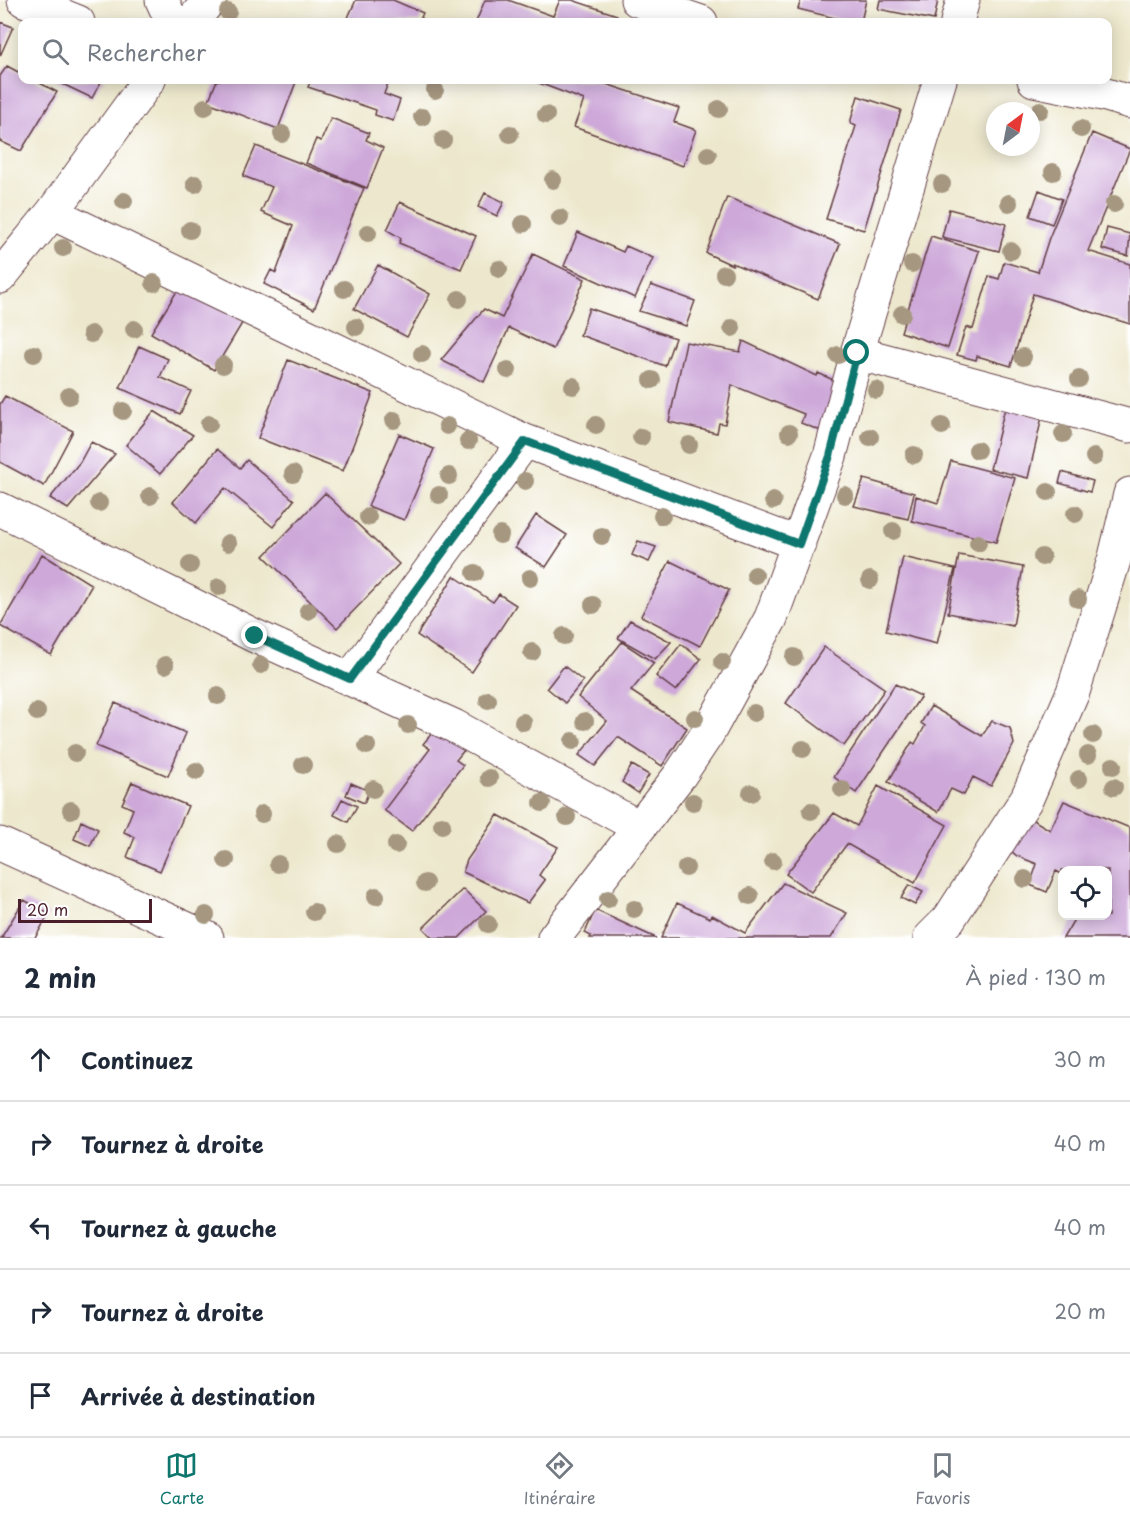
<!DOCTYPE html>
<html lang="fr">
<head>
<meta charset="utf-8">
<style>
	:root { --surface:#fff; --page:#f6f6f7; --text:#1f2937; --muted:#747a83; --line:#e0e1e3; --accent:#0f766e }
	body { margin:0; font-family:"Playpen Sans",sans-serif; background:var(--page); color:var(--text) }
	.controls { position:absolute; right:18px; bottom:18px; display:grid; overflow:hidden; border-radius:12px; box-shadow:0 3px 15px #0003 }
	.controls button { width:54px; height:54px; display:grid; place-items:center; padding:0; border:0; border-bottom:2px solid var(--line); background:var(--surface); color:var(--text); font:30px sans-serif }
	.compass { position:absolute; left:986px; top:102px; width:54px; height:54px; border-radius:50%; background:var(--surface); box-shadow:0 3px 15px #0003; rotate:32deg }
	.scale { position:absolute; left:18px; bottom:15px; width:134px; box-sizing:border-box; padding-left:6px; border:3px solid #4a1f2b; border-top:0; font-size:16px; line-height:21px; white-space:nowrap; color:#4a1f2b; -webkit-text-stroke:4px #fff; paint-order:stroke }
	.stop { position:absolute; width:18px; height:18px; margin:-14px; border:4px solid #0f766e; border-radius:50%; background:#fff }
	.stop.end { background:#0f766e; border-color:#fff; box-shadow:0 2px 6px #0008 }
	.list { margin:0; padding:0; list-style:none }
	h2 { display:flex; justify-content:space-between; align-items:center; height:78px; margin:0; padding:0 24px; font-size:26px }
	h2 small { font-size:20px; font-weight:400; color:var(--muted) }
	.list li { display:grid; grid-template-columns:39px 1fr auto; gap:18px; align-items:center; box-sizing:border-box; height:84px; padding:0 24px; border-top:2px solid var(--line) }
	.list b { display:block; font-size:22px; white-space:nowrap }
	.list em { font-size:20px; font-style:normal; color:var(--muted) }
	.icon { flex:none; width:33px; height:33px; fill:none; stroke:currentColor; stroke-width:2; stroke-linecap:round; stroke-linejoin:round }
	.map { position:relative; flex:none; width:1130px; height:938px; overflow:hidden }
	.search { position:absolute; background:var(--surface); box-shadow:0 3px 15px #0003; left:18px; right:18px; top:18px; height:66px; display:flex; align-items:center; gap:15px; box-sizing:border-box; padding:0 21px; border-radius:12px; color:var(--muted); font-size:22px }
	.sheet { height:498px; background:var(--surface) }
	nav { display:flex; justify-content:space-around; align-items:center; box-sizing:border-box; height:84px; border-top:2px solid var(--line); background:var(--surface); font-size:16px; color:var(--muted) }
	nav a { display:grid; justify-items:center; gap:3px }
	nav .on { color:var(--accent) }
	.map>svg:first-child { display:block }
	.building { fill:#cda8d9 }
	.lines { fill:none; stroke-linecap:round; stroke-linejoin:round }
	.street-casing { stroke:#623d43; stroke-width:35 }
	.street { stroke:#fff; stroke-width:33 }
	.tree { fill:#a69780 }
	.route { stroke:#0f766e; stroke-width:8 }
</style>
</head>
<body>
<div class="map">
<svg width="1130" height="938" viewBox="0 0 1130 938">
	<rect width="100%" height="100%" fill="#fff"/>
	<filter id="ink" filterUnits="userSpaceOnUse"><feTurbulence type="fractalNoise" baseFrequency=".0167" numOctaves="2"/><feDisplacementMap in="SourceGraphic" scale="12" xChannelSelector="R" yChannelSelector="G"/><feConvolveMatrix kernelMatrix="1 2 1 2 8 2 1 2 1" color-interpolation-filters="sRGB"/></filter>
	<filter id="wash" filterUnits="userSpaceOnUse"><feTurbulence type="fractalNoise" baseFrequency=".008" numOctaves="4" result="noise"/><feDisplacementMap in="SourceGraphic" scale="24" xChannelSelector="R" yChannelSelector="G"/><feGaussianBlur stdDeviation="1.35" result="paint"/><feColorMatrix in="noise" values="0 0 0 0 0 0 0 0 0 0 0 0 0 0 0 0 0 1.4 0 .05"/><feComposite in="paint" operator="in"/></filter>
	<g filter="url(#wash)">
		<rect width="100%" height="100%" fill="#ede8cd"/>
		<g id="blocks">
			<path class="building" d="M356 0H393L423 13 419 22H346Z
				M485 0H508L553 16 560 0H572L617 15 615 22H476Z
				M801 0H866L861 22H851L798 9Z
				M880 0H938L934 20 878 9Z
				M0 22 13 27 0 56Z
				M7 66 22 74V80H34L57 92 21 151 0 141V76Z
				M54 80H106L101 82 92 98Z
				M217 80H289L296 82 278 129 208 102Z
				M311 80H389L384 94 400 100 393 121 375 115 376 110 308 87Z
				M531 80H594L679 108 674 122 696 130 683 166 574 127 584 100Z
				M858 96 901 110 864 230 826 219 856 126 850 123Z
				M331 118 369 133 366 140 383 148 367 188 306 163 316 139 321 141Z
				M1092 133 1130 149 1088 251 1130 264V324L1033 294 1011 366 977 356 976 360 957 355 966 327 973 329 989 276 999 279 1004 262 1038 272 1049 238Z
				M256 146 364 188 314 309 264 284 271 270 276 273 293 226 261 212 272 187 243 176Z
				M1039 190 1062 199 1052 224 1030 216Z
				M485 193 504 202 497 216 478 207Z
				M727 197 840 244 818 299 732 263V265L706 253Z
				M400 202 476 236 461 269 399 243 401 238 387 230Z
				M949 209 1006 224 999 251 942 237Z
				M1107 228 1130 234 1128 256 1102 249Z
				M578 232 623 252 626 246 653 258 635 298 564 266Z
				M931 236 979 251 948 348 901 332Z
				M533 254 585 279 553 349 509 328 484 382 441 360 484 309 502 318Z
				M378 265 430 294 407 337 354 309Z
				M182 283 244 320 214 370 151 333Z
				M651 285 695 301 686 326 639 311Z
				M589 308 675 338 665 366 580 335Z
				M743 341 817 376 818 373 840 383 821 431 801 423 804 414 732 385 725 424 719 423 717 433 669 422 686 342 740 352Z
				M139 346 168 359 160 377 191 391 180 414 120 388Z
				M288 360 373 393 343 471 258 438Z
				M5 396 73 431 44 486 0 462V404Z
				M1005 408 1042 417 1028 478 990 469Z
				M154 411 193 435 160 474 126 445Z
				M399 434 434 449 404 520 368 506Z
				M91 442 115 454 68 509 50 498 80 462Z
				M217 449 240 468 247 460 294 500 273 527 225 488 196 523 173 502Z
				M951 461 1015 478 996 542 912 521 916 496 938 503Z
				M1062 472 1093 481 1090 492 1059 483Z
				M864 479 914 493 908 519 854 506Z
				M325 493 399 564 337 628 264 556Z
				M536 515 567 535 546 567 515 548Z
				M638 541 656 547 649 562 632 555Z
				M42 554 92 585 51 655 0 626Z
				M959 555 1023 567 1013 626 948 613Z
				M903 557 955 569 937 644 886 631Z
				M670 561 729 590 700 646 641 616Z
				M454 576 493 602 499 594 516 605 472 672 417 635Z
				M630 620 671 642 655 659 618 638Z
				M622 642 654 663 631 691 687 728 662 766 618 737 595 766 579 755 607 721 578 697Z
				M681 644 701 659 676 691 656 676Z
				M824 647 885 689 844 746 786 703Z
				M564 666 583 681 565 703 547 688Z
				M895 684 921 696 856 793 834 777Z
				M115 703 186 733 168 776 96 746Z
				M931 706 982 736 992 721 1010 728 1014 744 991 786 973 777 964 795 951 789 938 812 888 782 912 742 915 744 925 726 921 723Z
				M437 727 465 749 456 760 463 765 412 831 384 810 430 749 423 744Z
				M632 765 649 775 638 793 622 782Z
				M132 782 188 806 160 871 127 857 135 837 124 832 133 809 122 804Z
				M351 783 369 791 364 803 346 795Z
				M878 786 947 825 915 883 847 844 811 892 786 874 834 813 857 826Z
				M342 799 357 806 348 822 334 815Z
				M1064 801 1130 828V938H1063L1076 916H1108V870H1062V874L1056 871 1047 892 1030 885 1037 864 1017 856 1010 850 1030 818 1050 830Z
				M498 815 558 847 539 875 545 880 528 903 463 872 467 860Z
				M81 821 98 829 90 846 74 839Z
				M783 883 847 913 831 938H661L677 903 710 918 712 915 745 933Z
				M909 885 923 892 915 905 901 898Z
				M463 889 486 911 459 938H433L423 928Z
				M24 900 49 914 35 938H1Z
				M595 910 656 938H590L591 936 585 933Z"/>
		</g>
	</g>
	<g filter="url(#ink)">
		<use href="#blocks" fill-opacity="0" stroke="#623d43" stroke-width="1.5"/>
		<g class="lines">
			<g class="street-casing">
				<path id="street" d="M24 0 78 22
					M162 0 172 22
					M637 0 701 22
					M191 22 210 0
					M957 22 963 0
					M1034 80 1103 94 1130 102
					M52 213 525 441 799 544
					M0 277 52 213 149 80
					M857 353 1130 426
					M0 509 255 636 454 726 639 827
					M350 679 525 441
					M0 844 207 938
					M554 938 680 775 708 733 771 618 830 456 857 353 940 80
					M930 938 949 919 1027 798 1073 692 1115 557 1130 494"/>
			</g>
			<use href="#street" class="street"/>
		</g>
		<g class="tree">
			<circle cx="228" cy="12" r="9"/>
			<circle cx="435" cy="90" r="9"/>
			<circle cx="205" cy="107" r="9"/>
			<circle cx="719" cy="109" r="9"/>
			<circle cx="1040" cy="110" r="9"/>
			<circle cx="546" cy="115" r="9"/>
			<circle cx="422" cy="117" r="9"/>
			<circle cx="1081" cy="129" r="9"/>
			<circle cx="282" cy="134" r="9"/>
			<circle cx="510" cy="134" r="9"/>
			<circle cx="443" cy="140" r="9"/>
			<circle cx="708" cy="155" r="9"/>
			<circle cx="1053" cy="172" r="9"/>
			<circle cx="553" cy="180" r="9"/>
			<circle cx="195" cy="184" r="9"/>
			<circle cx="942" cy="184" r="9"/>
			<circle cx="124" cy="201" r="9"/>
			<circle cx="1009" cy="203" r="9"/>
			<circle cx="1114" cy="204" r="9"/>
			<circle cx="560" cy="218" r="9"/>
			<circle cx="523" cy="224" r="9"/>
			<circle cx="190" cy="230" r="9"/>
			<circle cx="368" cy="233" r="9"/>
			<circle cx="63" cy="248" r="9"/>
			<circle cx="1011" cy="251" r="9"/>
			<circle cx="912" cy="264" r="9"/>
			<circle cx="499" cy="269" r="9"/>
			<circle cx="724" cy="274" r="9"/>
			<circle cx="154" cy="283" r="9"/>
			<circle cx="344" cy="289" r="9"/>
			<circle cx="459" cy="299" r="9"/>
			<circle cx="902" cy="314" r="9"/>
			<circle cx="356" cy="327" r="9"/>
			<circle cx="732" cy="328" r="9"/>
			<circle cx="134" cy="329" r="9"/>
			<circle cx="91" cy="334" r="9"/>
			<circle cx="34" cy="354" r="9"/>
			<circle cx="422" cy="354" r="9"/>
			<circle cx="838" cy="355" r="9"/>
			<circle cx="1023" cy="357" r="9"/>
			<circle cx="223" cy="365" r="9"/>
			<circle cx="508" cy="370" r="9"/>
			<circle cx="1079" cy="379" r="9"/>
			<circle cx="652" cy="380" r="9"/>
			<circle cx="573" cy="386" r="9"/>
			<circle cx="876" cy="390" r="9"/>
			<circle cx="69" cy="396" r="9"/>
			<circle cx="123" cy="411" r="9"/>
			<circle cx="394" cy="420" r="9"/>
			<circle cx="209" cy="424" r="9"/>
			<circle cx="596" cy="425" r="9"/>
			<circle cx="447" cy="426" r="9"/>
			<circle cx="942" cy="426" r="9"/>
			<circle cx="789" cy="433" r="9"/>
			<circle cx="1063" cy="434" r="9"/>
			<circle cx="641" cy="437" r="9"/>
			<circle cx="870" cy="437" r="9"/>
			<circle cx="468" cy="441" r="9"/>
			<circle cx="689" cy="445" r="9"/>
			<circle cx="977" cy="450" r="9"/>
			<circle cx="914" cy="455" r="9"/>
			<circle cx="1094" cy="457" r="9"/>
			<circle cx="293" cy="474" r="9"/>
			<circle cx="449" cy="476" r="9"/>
			<circle cx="525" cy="481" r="9"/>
			<circle cx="1048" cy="492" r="9"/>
			<circle cx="439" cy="495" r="9"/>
			<circle cx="845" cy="495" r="9"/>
			<circle cx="150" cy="496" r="9"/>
			<circle cx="773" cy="501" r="9"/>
			<circle cx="99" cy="503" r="9"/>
			<circle cx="1075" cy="514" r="9"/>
			<circle cx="662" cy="516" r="9"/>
			<circle cx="368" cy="517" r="9"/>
			<circle cx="893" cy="531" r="9"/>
			<circle cx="500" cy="535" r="9"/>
			<circle cx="602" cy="536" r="9"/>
			<circle cx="228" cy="543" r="9"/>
			<circle cx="978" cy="543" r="9"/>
			<circle cx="1042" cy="557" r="9"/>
			<circle cx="190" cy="565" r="9"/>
			<circle cx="475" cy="573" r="9"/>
			<circle cx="755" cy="575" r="9"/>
			<circle cx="530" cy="578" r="9"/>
			<circle cx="870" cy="580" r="9"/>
			<circle cx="219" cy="587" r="9"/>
			<circle cx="1078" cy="599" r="9"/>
			<circle cx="593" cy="605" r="9"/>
			<circle cx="308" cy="611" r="9"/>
			<circle cx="564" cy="636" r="9"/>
			<circle cx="532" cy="652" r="9"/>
			<circle cx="794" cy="657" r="9"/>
			<circle cx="722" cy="662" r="9"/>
			<circle cx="165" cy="665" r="9"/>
			<circle cx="261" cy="665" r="9"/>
			<circle cx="218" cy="696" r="9"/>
			<circle cx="488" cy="700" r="9"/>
			<circle cx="37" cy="712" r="9"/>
			<circle cx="754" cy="713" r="9"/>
			<circle cx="695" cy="718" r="9"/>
			<circle cx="585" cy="721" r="9"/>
			<circle cx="523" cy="722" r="9"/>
			<circle cx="408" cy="725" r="9"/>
			<circle cx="1093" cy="735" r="9"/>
			<circle cx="573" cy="741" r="9"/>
			<circle cx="367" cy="746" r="9"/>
			<circle cx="803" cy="749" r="9"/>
			<circle cx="75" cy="753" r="9"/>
			<circle cx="1088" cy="755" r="9"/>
			<circle cx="303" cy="765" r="9"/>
			<circle cx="1113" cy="766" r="9"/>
			<circle cx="196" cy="771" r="9"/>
			<circle cx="489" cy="778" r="9"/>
			<circle cx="1079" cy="779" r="9"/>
			<circle cx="1114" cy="787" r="9"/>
			<circle cx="373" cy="789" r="9"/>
			<circle cx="842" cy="789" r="9"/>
			<circle cx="751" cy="793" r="9"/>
			<circle cx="693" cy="802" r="9"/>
			<circle cx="542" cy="803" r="9"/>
			<circle cx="71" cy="810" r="9"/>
			<circle cx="811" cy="811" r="9"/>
			<circle cx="262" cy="814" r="9"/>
			<circle cx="567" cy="817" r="9"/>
			<circle cx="442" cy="825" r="9"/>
			<circle cx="338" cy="844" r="9"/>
			<circle cx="396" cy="845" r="9"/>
			<circle cx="226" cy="860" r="9"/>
			<circle cx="773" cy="861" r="9"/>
			<circle cx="278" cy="864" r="9"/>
			<circle cx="686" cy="868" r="9"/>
			<circle cx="1025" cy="879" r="9"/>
			<circle cx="425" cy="883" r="9"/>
			<circle cx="376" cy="896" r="9"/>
			<circle cx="750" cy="896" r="9"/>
			<circle cx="608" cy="899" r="9"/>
			<circle cx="634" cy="909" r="9"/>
			<circle cx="314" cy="912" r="9"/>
			<circle cx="206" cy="915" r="9"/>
			<circle cx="488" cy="924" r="9"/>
		</g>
	</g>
	<g class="lines" filter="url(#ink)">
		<path class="route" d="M255 636 350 679 525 441 799 544 830 456 857 353"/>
	</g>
</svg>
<div class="controls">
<button><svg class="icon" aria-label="locate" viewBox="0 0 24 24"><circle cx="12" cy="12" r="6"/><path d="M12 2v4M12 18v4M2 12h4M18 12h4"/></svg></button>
</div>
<svg class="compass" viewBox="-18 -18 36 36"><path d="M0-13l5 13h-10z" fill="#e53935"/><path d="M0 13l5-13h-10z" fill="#747a83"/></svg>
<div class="scale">20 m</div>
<div class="stop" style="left:857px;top:353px"></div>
<div class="stop end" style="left:255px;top:636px"></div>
<div class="search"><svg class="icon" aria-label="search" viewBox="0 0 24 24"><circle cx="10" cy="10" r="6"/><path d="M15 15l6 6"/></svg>Rechercher</div>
</div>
<section class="sheet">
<h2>2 min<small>À pied · 130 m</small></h2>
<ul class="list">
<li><svg class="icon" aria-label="ahead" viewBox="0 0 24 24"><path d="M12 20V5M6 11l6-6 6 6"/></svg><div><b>Continuez</b></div><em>30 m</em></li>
<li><svg class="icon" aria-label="right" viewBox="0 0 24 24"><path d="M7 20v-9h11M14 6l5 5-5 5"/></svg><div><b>Tournez à droite</b></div><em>40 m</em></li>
<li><svg class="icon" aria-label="left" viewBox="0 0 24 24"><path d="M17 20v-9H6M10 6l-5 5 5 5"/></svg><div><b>Tournez à gauche</b></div><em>40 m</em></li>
<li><svg class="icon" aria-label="right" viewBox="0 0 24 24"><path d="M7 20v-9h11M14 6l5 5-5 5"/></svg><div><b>Tournez à droite</b></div><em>20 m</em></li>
<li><svg class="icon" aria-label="arrive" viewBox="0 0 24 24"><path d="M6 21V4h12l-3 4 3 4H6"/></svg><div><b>Arrivée à destination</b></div></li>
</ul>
</section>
<nav>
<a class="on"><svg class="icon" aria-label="map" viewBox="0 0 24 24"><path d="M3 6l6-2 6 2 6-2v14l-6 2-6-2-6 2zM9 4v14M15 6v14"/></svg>Carte</a>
<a><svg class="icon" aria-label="directions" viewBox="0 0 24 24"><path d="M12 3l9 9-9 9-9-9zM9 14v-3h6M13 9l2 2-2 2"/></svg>Itinéraire</a>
<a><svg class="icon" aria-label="saved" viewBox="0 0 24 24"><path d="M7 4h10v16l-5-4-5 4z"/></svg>Favoris</a>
</nav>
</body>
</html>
